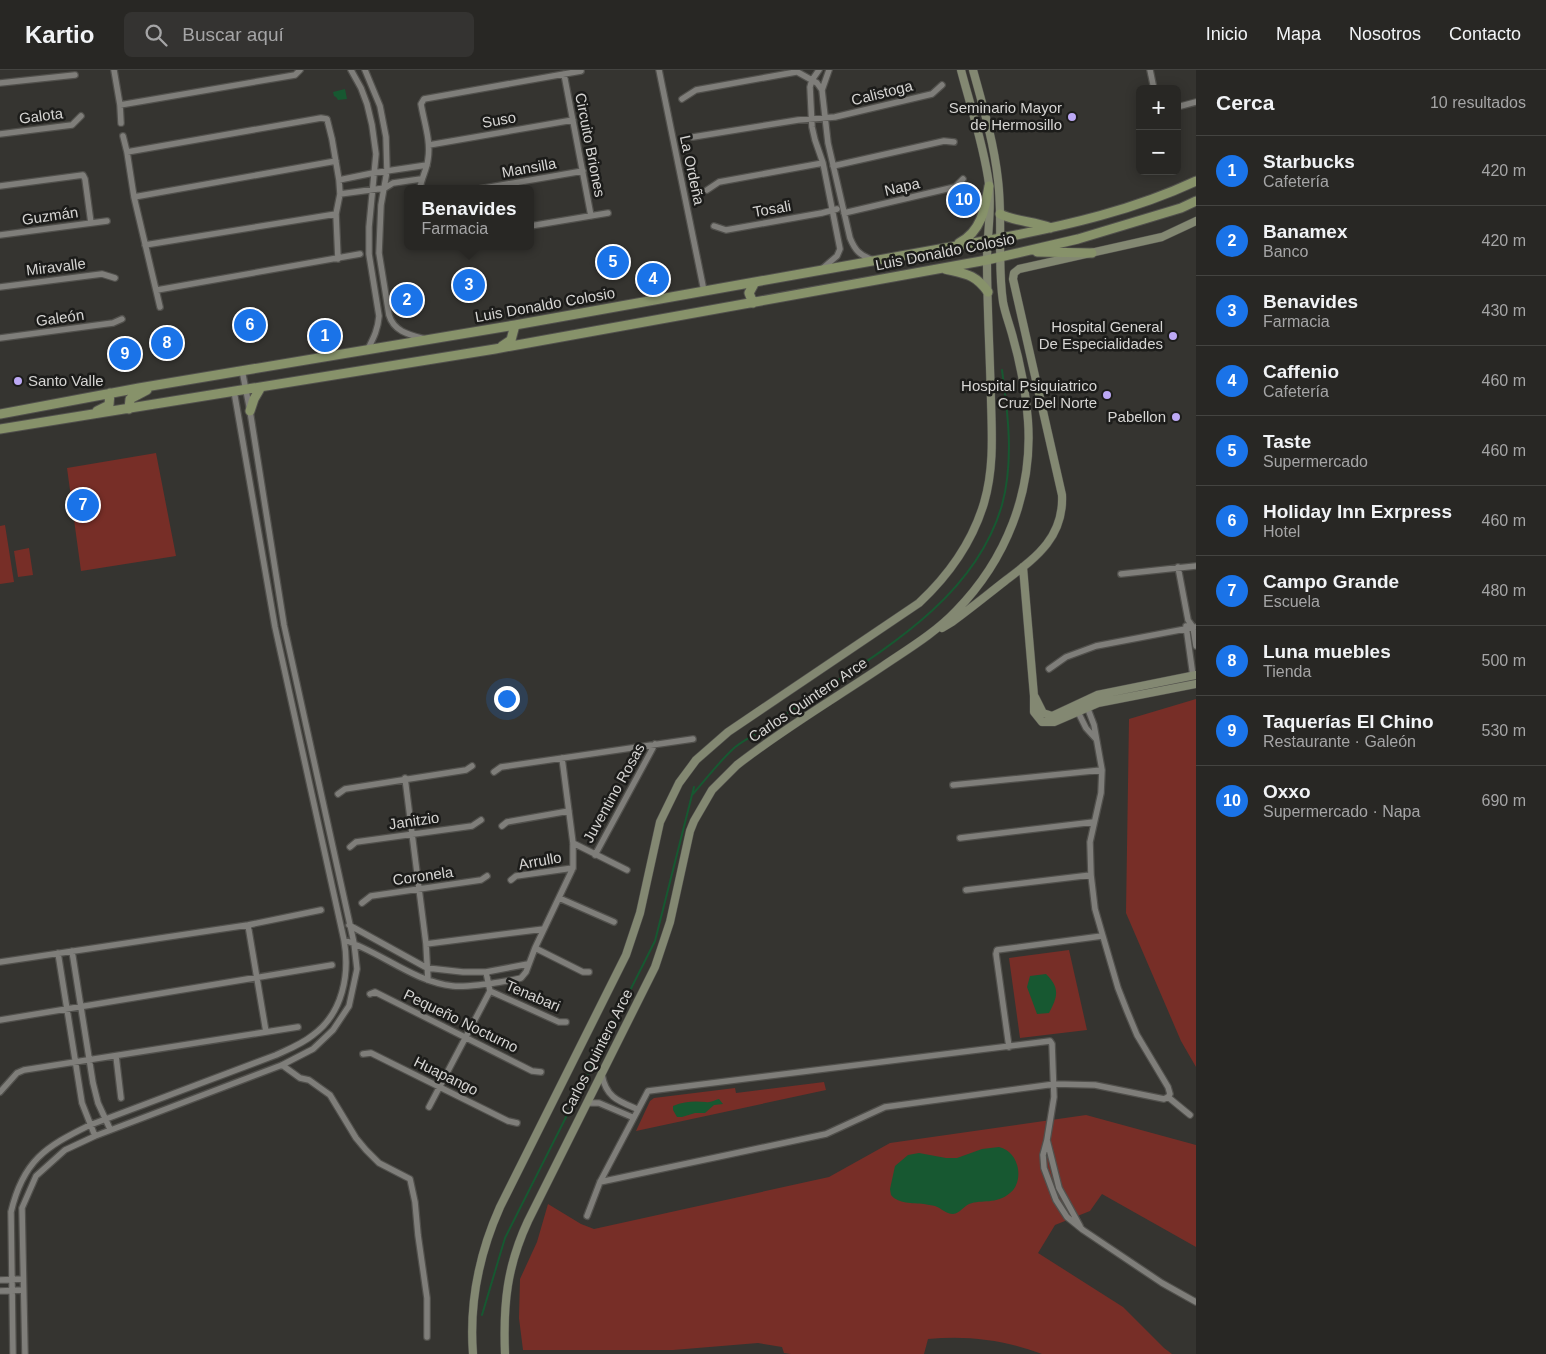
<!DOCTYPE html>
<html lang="es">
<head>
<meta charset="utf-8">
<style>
	:root { --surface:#282724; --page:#343331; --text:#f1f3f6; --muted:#a5a5a6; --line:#444441; --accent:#1a73e8 }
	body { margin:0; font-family:Arial,sans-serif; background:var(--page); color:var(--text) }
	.controls { position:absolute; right:15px; top:15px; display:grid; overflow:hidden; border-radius:8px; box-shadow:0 2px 12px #0003 }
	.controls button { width:45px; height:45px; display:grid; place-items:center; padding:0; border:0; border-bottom:1px solid var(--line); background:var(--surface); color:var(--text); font:25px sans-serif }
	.you { position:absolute; left:506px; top:628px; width:18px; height:18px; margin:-12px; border:4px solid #fff; border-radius:50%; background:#1a73e8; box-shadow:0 0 0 8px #1a73e833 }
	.badge { display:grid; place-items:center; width:32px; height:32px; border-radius:50%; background:var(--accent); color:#fff; font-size:16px; font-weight:700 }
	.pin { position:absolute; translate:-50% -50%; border:2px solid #fff; box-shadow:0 1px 5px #0006 }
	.popup { position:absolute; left:404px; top:115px; width:130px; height:65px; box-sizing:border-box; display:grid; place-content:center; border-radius:8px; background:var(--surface); filter:drop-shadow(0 1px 4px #0005); font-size:16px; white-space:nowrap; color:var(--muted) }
	.popup b { font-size:19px; color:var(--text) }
	.popup::after { content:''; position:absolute; left:50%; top:100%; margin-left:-10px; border:10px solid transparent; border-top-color:var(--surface) }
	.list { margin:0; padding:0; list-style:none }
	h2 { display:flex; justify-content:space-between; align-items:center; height:65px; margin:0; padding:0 20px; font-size:21px }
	h2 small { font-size:16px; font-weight:400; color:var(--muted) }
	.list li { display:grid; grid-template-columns:32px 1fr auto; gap:15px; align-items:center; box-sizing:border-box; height:70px; padding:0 20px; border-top:1px solid var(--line) }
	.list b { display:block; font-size:19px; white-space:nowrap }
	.list p { margin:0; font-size:16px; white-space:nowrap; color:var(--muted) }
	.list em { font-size:16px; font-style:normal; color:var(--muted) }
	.icon { flex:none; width:28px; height:28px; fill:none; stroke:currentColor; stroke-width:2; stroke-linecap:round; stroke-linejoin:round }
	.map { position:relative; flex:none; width:1196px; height:1284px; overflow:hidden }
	header { display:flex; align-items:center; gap:30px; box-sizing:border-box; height:70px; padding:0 25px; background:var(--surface); border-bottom:1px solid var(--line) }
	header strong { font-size:24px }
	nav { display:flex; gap:28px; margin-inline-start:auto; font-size:18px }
	.search { width:350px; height:45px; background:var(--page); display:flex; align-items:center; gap:12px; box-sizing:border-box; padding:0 18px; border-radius:8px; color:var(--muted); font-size:19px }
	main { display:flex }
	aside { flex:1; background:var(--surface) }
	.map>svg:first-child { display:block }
	.green { fill:#772e27 }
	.water { fill:#175831 }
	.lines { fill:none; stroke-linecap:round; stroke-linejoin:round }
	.stream { stroke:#175831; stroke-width:2 }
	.street-casing { stroke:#51504c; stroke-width:8 }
	.secondary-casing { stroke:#51504c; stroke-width:9 }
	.primary-casing { stroke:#51504c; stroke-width:11 }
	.street { stroke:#7f7e7a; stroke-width:5.5 }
	.secondary { stroke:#838872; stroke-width:8 }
	.primary { stroke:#87926a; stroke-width:9 }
	.poi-dot { fill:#bda9f5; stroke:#1c1c1a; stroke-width:2 }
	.labels { text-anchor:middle; stroke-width:5; stroke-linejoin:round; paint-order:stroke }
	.street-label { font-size:15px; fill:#d6d5d3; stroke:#1c1c1a }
	.poi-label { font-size:15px; fill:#d6d5d3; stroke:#1c1c1a; text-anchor:end }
</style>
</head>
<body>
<header>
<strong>Kartio</strong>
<div class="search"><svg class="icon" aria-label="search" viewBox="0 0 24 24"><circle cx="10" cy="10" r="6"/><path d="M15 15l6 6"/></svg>Buscar aquí</div>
<nav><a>Inicio</a><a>Mapa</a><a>Nosotros</a><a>Contacto</a></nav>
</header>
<main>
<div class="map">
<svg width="1196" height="1284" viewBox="0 0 1196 1284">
	<rect width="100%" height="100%" fill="#353430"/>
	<path class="green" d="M156 383 176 486 81 501 67 398Z
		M5 455 14 512 0 514V456Z
		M29 478 33 505 18 507 14 481Z
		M1196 629V997L1181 971 1126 843 1129 649Z
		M1069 880 1087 960 1020 968 1009 888Z
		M824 1012 826 1020 636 1061 650 1031 654 1028 735 1018 736 1023Z
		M1086 1045 1196 1075V1177L1102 1124 1090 1141 1055 1155 1038 1183 1123 1237 1164 1278 1172 1284H1042C1004 1270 968 1265 928 1269L924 1284H791L784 1283 782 1277 758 1273 673 1280H523L519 1248 520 1209 537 1172 548 1134 581 1154 594 1159 829 1107 890 1073Z"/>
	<path class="water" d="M345 19 347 29 338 30 336 27 334 26 333 22Z
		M1046 904C1060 918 1058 926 1049 943L1037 944 1027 917 1030 906Z
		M719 1029 723 1034 714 1035 705 1043H695L682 1047H677L673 1040V1036C685 1031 695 1031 706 1032 710 1033 715 1030 719 1029Z
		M999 1077C1019 1081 1025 1111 1010 1123 996 1135 982 1129 969 1134 963 1137 960 1143 953 1144 946 1144 941 1138 935 1136 932 1135 927 1135 924 1134 913 1133 898 1134 891 1125L890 1119 895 1096 908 1085 919 1083 946 1088H957L982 1079Z"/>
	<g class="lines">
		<path class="stream" d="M693 724C706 709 719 692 733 679 740 672 750 668 758 662 777 650 796 637 815 625 889 577 976 525 1002 435 1014 391 1008 344 1002 300
			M482 1245 505 1168 655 871 694 717"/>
		<g class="street-casing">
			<path id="street" d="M114 0 120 35 295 5 300 0
				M351 0 361 18 367 34 372 55 376 84 369 157V184L379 246C378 259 374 267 368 279
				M365 0 380 36 386 67 387 101 381 135 379 183 389 245C394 262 410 265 425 269
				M659 0 704 221
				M794 0 817 13 822 20 828 73 850 168C855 180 859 185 873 190
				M819 0 812 10 810 17 812 57 815 70 823 93 840 179 837 186 823 198
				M1150 0 1154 19
				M564 4 591 146
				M0 13 75 5
				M822 20 829 0
				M682 29 696 20 796 2
				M120 35 121 53
				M1177 37 1196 32
				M0 64 72 55 81 46
				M123 66 127 82 134 127 160 237
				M693 67 798 50 835 47 932 24 942 15
				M429 75 573 50
				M127 82 321 48 327 49 332 69 339 110 340 124 336 144 338 189
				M833 96 944 71 954 72
				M339 110 373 103 427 95
				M0 116 83 105 85 109 91 153
				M420 119C421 108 427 100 428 89 431 71 424 52 421 34L424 29 581 1
				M479 119 583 101
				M707 120 719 112 823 93
				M340 124 385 118 393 113 421 109
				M134 127 336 91
				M844 143 955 117 963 109
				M530 156 608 143
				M714 156 726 160 822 143 837 139
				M0 165 107 151
				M145 175 336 144
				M0 217 102 204 115 208
				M157 220 360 184
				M0 268 113 253 122 249
				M1178 497 1188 550 1193 557 1196 576
				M1121 504 1196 496
				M1186 556 1193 606
				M1049 599 1066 587 1096 576 1196 557
				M1086 634 1094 655 1102 700 1101 723 1090 772 1091 805 1095 839 1118 918 1127 941 1137 965 1168 1017 1170 1024 1168 1027
				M1077 640 1086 658 1096 669
				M494 702 501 697 693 669
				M405 708 426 874 428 910
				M953 715 1102 700
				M338 724 345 719 466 700 472 696
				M502 756 507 752 569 741
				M960 768 1094 752
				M573 773 627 800
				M350 777 356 772 472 756 481 750
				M595 785 655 674
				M511 810 516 806 573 798
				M966 820 1091 805
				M559 828 614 852
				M362 833 371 826 481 810 487 806
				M248 855 266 962
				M349 855 427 898 463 902H486L528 894
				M344 870C381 882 414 912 453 916 465 917 476 915 488 914 499 912 510 911 521 908L526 902 535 878 573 798V773L562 688
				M426 874 544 859
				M535 878 583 902H589
				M72 881 93 1013 98 1033 110 1059
				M58 883 82 1033 95 1066
				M0 892 248 855 321 840
				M490 921 559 952H566
				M370 924 375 922 532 1001 541 1002
				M0 950 332 895
				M1009 977 996 884 997 880 1102 866
				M363 984 371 983 508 1051 517 1053
				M116 986 121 1028
				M282 995 300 1008 309 1010 330 1025 356 1068 366 1080 379 1093 410 1109 415 1132 418 1165 427 1228V1267
				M602 1005C606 1027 618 1031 637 1039
				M0 1022 17 1003 24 1000 298 957
				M1168 1027 1190 1045
				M587 1033H599L632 1047
				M429 1037 490 921 486 902
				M1047 1070 1059 1118 1080 1156
				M600 1112 826 1064 885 1037 1055 1014 1095 1015 1164 1029 1168 1027
				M587 1146 600 1112 648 1021 1050 971 1052 974 1054 1027 1047 1070 1043 1085 1044 1098 1056 1130 1067 1147 1083 1160 1162 1213 1196 1232
				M0 1210 23 1209
				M0 1221 23 1220
				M13 1284 11 1142C23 1091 45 1077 90 1055L276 985C289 979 302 974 313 965 343 943 350 904 344 870L275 557 234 321
				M25 1284 22 1138 36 1106 65 1080 95 1066 282 995 313 979 333 960 349 936 357 899 354 873 284 555 250 341 242 300"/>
		</g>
		<g class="secondary-casing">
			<path id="secondary" d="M1023 497 1034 626V642L1042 652H1054L1098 633 1196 614
				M942 558 952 552C970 539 987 525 1005 511 1035 488 1064 468 1062 425L1013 209 1014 203 1019 199 1162 167 1196 151
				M1035 627 1043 643 1052 646 1097 625 1196 605
				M473 1284C469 1232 479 1184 500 1137L626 885 640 843 660 752 679 713 696 690 728 662 919 533C949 505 972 473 984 433 994 399 992 365 991 331 990 284 987 237 987 190 987 165 992 140 989 114 984 76 971 38 961 0
				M505 1284C503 1234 507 1196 528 1151L655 897 670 852 690 761 694 751 712 720 737 695C783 659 834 629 883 596 908 579 935 563 956 541 1006 490 1033 422 1028 351 1026 322 1020 292 1012 264 1009 253 1005 243 1003 232 997 192 1003 151 998 110 994 73 983 36 973 0"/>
		</g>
		<g class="primary-casing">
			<path id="primary" d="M1000 144C1017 152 1033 151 1051 158
				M959 173C981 162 985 139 989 116
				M1037 182 1092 183
				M945 199C966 204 975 204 988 222
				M753 233 749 223 755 212
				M502 276 511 270 515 255
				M129 339 130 329 147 320
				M97 341 109 335 110 323
				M250 341 254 329 261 317
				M0 344 139 318 515 255 1001 168C1068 155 1134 140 1196 111
				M0 359 495 279 987 190 1078 169 1181 138 1196 131"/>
		</g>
		<use href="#street" class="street"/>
		<use href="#secondary" class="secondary"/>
		<use href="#primary" class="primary"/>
	</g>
	<g class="poi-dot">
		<circle cx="1072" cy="47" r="5"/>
		<circle cx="1173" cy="266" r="5"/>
		<circle cx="18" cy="311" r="5"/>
		<circle cx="1107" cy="325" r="5"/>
		<circle cx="1176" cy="347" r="5"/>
	</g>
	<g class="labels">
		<g class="street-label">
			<text transform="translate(882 23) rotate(-14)" y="5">Calistoga</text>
			<text transform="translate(41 46) rotate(-7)" y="5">Galota</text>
			<text transform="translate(499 50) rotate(-10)" y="5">Suso</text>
			<text transform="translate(590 75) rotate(79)" y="5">Circuito Briones</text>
			<text transform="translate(529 98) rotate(-10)" y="5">Mansilla</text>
			<text transform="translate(692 100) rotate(78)" y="5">La Ordeña</text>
			<text transform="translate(902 117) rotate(-13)" y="5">Napa</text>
			<text transform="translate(772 139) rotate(-10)" y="5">Tosali</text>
			<text transform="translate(50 146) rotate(-8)" y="5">Guzmán</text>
			<text transform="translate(945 182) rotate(-11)" y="5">Luis Donaldo Colosio</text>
			<text transform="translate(56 197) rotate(-7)" y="5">Miravalle</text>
			<text transform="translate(545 235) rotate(-10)" y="5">Luis Donaldo Colosio</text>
			<text transform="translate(60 248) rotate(-8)" y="5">Galeón</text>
			<text transform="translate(808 630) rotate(-34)" y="5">Carlos Quintero Arce</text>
			<text transform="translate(614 723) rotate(-61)" y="5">Juventino Rosas</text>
			<text transform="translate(414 751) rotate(-8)" y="5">Janitzio</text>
			<text transform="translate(540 791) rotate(-10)" y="5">Arrullo</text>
			<text transform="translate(423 806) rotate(-8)" y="5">Coronela</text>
			<text transform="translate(533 926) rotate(23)" y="5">Tenabari</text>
			<text transform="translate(461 951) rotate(26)" y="5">Pequeño Nocturno</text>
			<text transform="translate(597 982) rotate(-63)" y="5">Carlos Quintero Arce</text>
			<text transform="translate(446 1006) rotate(26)" y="5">Huapango</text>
		</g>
		<g class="poi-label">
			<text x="1062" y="43">Seminario Mayor<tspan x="1062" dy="17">de Hermosillo</tspan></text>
			<text x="1163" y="262">Hospital General<tspan x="1163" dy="17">De Especialidades</tspan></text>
			<text x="28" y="316" text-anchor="start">Santo Valle</text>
			<text x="1097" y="321">Hospital Psiquiatrico<tspan x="1097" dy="17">Cruz Del Norte</tspan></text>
			<text x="1166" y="352">Pabellon</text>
		</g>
	</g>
</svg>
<div class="controls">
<button>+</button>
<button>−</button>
</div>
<div class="you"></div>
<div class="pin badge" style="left:325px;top:266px">1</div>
<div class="pin badge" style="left:407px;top:230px">2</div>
<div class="pin badge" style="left:469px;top:215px">3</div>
<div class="popup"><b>Benavides</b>Farmacia</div>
<div class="pin badge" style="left:653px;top:209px">4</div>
<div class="pin badge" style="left:613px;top:192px">5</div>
<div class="pin badge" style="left:250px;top:255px">6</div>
<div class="pin badge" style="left:83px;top:435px">7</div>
<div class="pin badge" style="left:167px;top:273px">8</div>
<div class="pin badge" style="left:125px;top:284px">9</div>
<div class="pin badge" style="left:964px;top:130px">10</div>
</div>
<aside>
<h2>Cerca<small>10 resultados</small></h2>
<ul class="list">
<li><span class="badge">1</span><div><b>Starbucks</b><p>Cafetería</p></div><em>420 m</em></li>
<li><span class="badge">2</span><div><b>Banamex</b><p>Banco</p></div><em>420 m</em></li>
<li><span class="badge">3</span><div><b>Benavides</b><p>Farmacia</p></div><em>430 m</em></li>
<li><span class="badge">4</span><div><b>Caffenio</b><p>Cafetería</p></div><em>460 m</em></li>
<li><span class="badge">5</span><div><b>Taste</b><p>Supermercado</p></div><em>460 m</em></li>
<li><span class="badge">6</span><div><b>Holiday Inn Exrpress</b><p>Hotel</p></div><em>460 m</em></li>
<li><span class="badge">7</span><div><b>Campo Grande</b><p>Escuela</p></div><em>480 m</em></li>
<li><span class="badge">8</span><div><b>Luna muebles</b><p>Tienda</p></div><em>500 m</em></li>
<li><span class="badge">9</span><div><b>Taquerías El Chino</b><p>Restaurante · Galeón</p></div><em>530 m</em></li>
<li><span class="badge">10</span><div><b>Oxxo</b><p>Supermercado · Napa</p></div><em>690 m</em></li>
</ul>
</aside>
</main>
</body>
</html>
